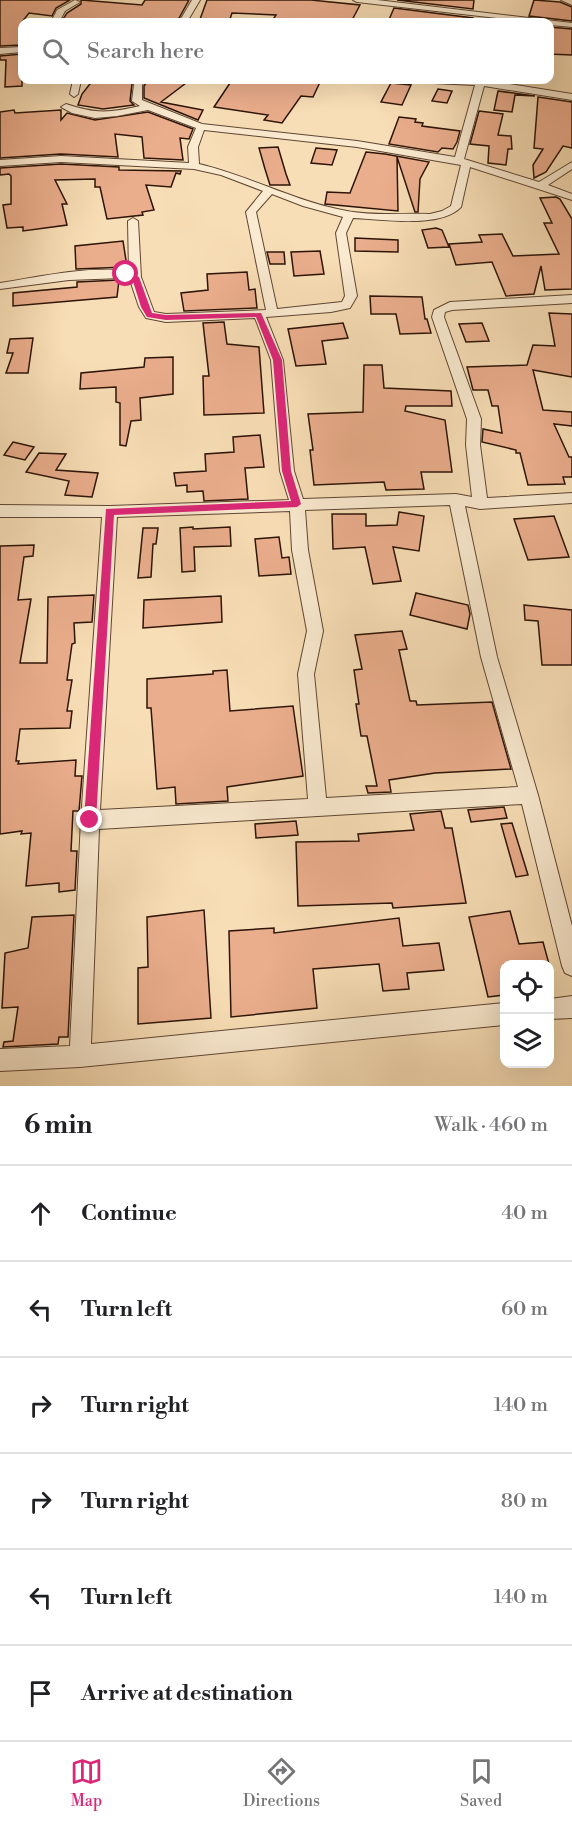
<!DOCTYPE html>
<html lang="en">
<head>
<meta charset="utf-8">
<style>
	:root { --surface:#fff; --page:#f6f6f6; --text:#202124; --muted:#757577; --line:#e0e0e0; --accent:#db2777 }
	body { margin:0; font-family:"Libre Bodoni",serif; background:var(--page); color:var(--text) }
	.controls { position:absolute; right:18px; bottom:18px; display:grid; overflow:hidden; border-radius:12px; box-shadow:0 6px 24px #0002 }
	.controls button { width:54px; height:54px; display:grid; place-items:center; padding:0; border:0; border-bottom:2px solid var(--line); background:var(--surface); color:var(--text); font:30px sans-serif }
	.stop { position:absolute; width:18px; height:18px; margin:-14px; border:4px solid #db2777; border-radius:50%; background:#fff }
	.stop.end { background:#db2777; border-color:#fff; box-shadow:0 2px 6px #0008 }
	.list { margin:0; padding:0; list-style:none }
	h2 { display:flex; justify-content:space-between; align-items:center; height:78px; margin:0; padding:0 24px; font-size:26px }
	h2 small { font-size:20px; font-weight:400; color:var(--muted) }
	.list li { display:grid; grid-template-columns:39px 1fr auto; gap:18px; align-items:center; box-sizing:border-box; height:96px; padding:0 24px; border-top:2px solid var(--line) }
	.list b { display:block; font-size:22px; white-space:nowrap }
	.list em { font-size:20px; font-style:normal; color:var(--muted) }
	.icon { flex:none; width:33px; height:33px; fill:none; stroke:currentColor; stroke-width:2; stroke-linecap:round; stroke-linejoin:round }
	.map { position:relative; flex:none; width:572px; height:1086px; overflow:hidden }
	.search { position:absolute; background:var(--surface); box-shadow:0 6px 24px #0002; left:18px; right:18px; top:18px; height:66px; display:flex; align-items:center; gap:15px; box-sizing:border-box; padding:0 21px; border-radius:12px; color:var(--muted); font-size:22px }
	.sheet { height:654px; background:var(--surface) }
	nav { display:flex; justify-content:space-around; align-items:center; box-sizing:border-box; height:84px; border-top:2px solid var(--line); background:var(--surface); font-size:16px; color:var(--muted) }
	nav a { display:grid; justify-items:center; gap:3px }
	nav .on { color:var(--accent) }
	.map>svg:first-child { display:block }
	.building { fill:#ebae8d; stroke:#2c1407; stroke-width:1.5 }
	.lines { fill:none; stroke-linecap:round; stroke-linejoin:round }
	.street-casing { stroke:#5f4633; stroke-width:2 }
	.street { fill:#faead0; fill-rule:evenodd }
	.route { fill:#db2777 }
</style>
</head>
<body>
<div class="map">
<svg width="572" height="1086" viewBox="0 0 572 1086">
	<rect width="100%" height="100%" fill="#f8deb6"/>
	<filter id="stains"><feTurbulence type="fractalNoise" baseFrequency=".00333" numOctaves="4"/><feColorMatrix values="0 0 0 0 .2 0 0 0 0 .09 0 0 0 0 .02 0 0 0 .5 -.17"/></filter>
	<radialGradient id="worn" r=".72"><stop offset=".6" stop-color="#630" stop-opacity="0"/><stop offset="1" stop-color="#630" stop-opacity=".3"/></radialGradient>
	<path class="building" d="M0 0H70L56 8 52 16 29 13 22 22V45L0 46Z
		M81 0 142 5 145 0H189L178 20 171 19 169 22H61L67 13 81 4Z
		M207 0H311L360 5 351 22 272 21 276 15 232 13 229 22H199Z
		M397 0H474L473 9Z
		M534 0 560 2 572 7V21L529 16Z
		M394 8 473 18 472 22H388Z
		M549 27 572 29V55L549 54Z
		M22 54V86L5 87 6 60H0V56Z
		M93 80 114 82 116 80H135L132 84 130 101 134 105 103 109 78 105 82 94Z
		M148 80H190L161 102 203 110 198 120 144 98V86Z
		M232 80H321L313 97 301 96 282 123 264 120 268 115 214 107Z
		M391 83 411 85 402 105 381 102Z
		M438 89 452 91 447 103 432 101Z
		M498 91 535 96 515 95 512 112 494 110Z
		M538 97 572 102V148L563 146 546 172 534 178 533 165 543 149 534 148Z
		M14 110 15 113 61 110V120L67 113 95 120 148 112 193 129 189 139 180 138 183 160 144 158 142 137 115 134 118 157 61 154 0 158V112Z
		M479 111 503 114 498 135 511 136 512 149H508L506 165 488 163 489 146 470 144Z
		M399 117 416 119 415 122 423 123 422 126 460 131 457 142 453 149 442 148 438 152 389 144Z
		M278 147 286 174 290 185H270L265 169 259 148Z
		M316 148 337 150 332 165 311 163Z
		M366 152 385 154 429 162 420 179 418 212H415L397 157 398 211 325 204 327 192 350 193Z
		M61 164 119 167V170L181 171 180 174 176 173 171 187 146 185 154 210 142 212 143 215 107 219 100 187H95V179L55 180 67 204H62L67 225 23 231V227L7 228 3 205 11 204V176L9 174 0 175V168Z
		M556 197 560 199 572 219V289L545 290 541 266 534 294 506 296 492 262 456 265 449 244 482 242 479 235 502 234 513 256 559 254 544 223H552L540 198Z
		M436 228 442 230 449 247 428 248 422 230Z
		M355 238 398 240V252L355 251Z
		M123 241 127 267 76 269 75 246Z
		M320 251 324 274 294 276 291 252Z
		M267 252H284L285 264H270Z
		M247 272 249 290 255 289 257 308 184 311 181 293 208 290 207 274Z
		M119 280 117 297 13 306V293L77 287V282Z
		M370 296 422 297 425 319H427L431 333 400 334 396 314H371Z
		M549 313 572 314V377L533 370 543 410 572 412V426L554 424 569 457H572V477H563L565 484 528 485 520 453H516V450L482 442 483 429 502 433 498 406H492L488 390H473L467 367 527 365 533 345 555 346Z
		M224 322 227 344 259 347 264 413 204 415 203 376H209L203 323Z
		M343 323 348 338 322 341 326 364 296 366 288 329Z
		M482 323 489 341 466 342 459 324Z
		M33 338 28 373H6L13 353H7L10 339Z
		M173 357V394L140 398 141 420 131 421 126 446 120 445V403L116 402V387L80 389 81 373 144 367 145 358Z
		M364 365H382L384 388 451 391 452 406H406L405 411 445 420 452 472H421L424 489 386 490 384 482 314 485 310 450H313L308 414 363 412Z
		M260 435 264 467 245 468 248 499 204 501 203 491 187 492V485L176 486 174 473 206 471 205 454 234 452 233 437Z
		M13 442 34 447 25 460 4 455Z
		M39 453 66 454 56 470 98 473 92 497 65 495 69 481 26 472Z
		M399 512 424 516 419 551 393 547 401 581 373 584 365 547 333 549 332 514H366V526L397 525Z
		M554 516 569 557 528 560 514 519Z
		M193 527V529L230 527 231 546 194 547 195 571 182 572 180 528Z
		M143 528H158L156 544H153L151 577 138 578Z
		M279 537 282 558 289 557 291 574 259 576 255 539Z
		M34 545 33 556 24 557 18 600 31 599 20 663H47L48 597 94 595 92 622 74 623 75 643 72 644 67 680H72L67 711H72L70 728 20 729 16 761H19L18 764 76 760 75 776H82L79 811H73L71 851H77L75 890 59 892V883L26 886 31 833 21 834 22 831 0 834V546Z
		M416 593 468 605 470 614 467 629 410 615Z
		M221 596 222 622 143 628 144 600Z
		M524 605 572 610V665H542L538 621 525 620Z
		M402 631 407 649 399 650 410 701H416L417 705 492 702 511 769 435 773 389 780 391 792 368 793 366 786H377L367 736H361L356 704H359L354 670 362 669 355 635Z
		M227 670 230 711 293 706 303 776 227 787 228 801 176 804 175 787 157 789 151 708H147V679L213 674V671Z
		M504 807 507 818 471 822 468 810Z
		M441 811 445 828H452L466 903 393 908 392 903 298 906 296 842 359 841 358 834 414 830 410 814Z
		M296 821 298 835 256 838 255 824Z
		M512 823 528 875 516 877 501 824Z
		M204 910 211 1018 138 1024V968L148 967 147 917Z
		M510 911 519 944 543 942 549 964H504V995L488 997 469 917Z
		M74 915 68 1037H59L58 1044 3 1047 4 1042 13 1041 18 1007 2 1008 5 953 28 948 32 917Z
		M399 918 403 946 439 943 444 970 407 973 409 989 383 991 379 964 313 969 317 1008 231 1017 229 931 274 928V933Z"/>
	<g class="lines">
		<g class="street-casing">
			<path id="street" d="M75 0 80 2 65 11 59 22H51L57 10Z
				M192 0H200L187 22H179Z
				M353 0H377L572 23V27L550 25V22H531L357 2Z
				M561 0H572V5Z
				M22 47V52L0 54V48Z
				M73 80H81L78 94 74 97 70 94Z
				M138 80H146L142 85V100L202 124 357 141 455 157 475 85 433 83 429 80H484L572 94V100L484 86 464 159 539 182 572 162V169L548 185 572 194V200L470 167 461 207C440 229 382 219 353 218L346 233 357 296 350 308 331 312 266 317 283 360 294 471 303 499 456 494 472 497 466 445 467 419 432 317 434 310 450 302 572 295V303L452 310 445 312 444 317 481 419 480 445 487 498 572 493V503L480 509 465 506 497 657 538 795 572 926V976L565 973 562 966 522 804 99 829 91 1044 504 1003V1025L80 1067 0 1071V1049L70 1046 81 820 102 517H0V505L110 506 289 500 280 471 271 360 255 318 166 322 146 318 139 307 130 280 122 278 69 280 0 289V283C41 277 88 265 129 272L128 221 133 218 138 221 141 277 154 312 166 314 266 310 246 212 263 191 221 175 194 169 61 162 0 166V160L61 156 189 163 188 147 196 128 148 110 117 116 95 118 72 113 61 107 66 104C95 114 110 113 140 106L132 101 134 84ZM204 130 357 147 461 165 451 206 442 211 430 214C403 213 373 216 347 211 296 202 250 176 199 164L198 147ZM272 194 303 206 343 217 336 233 345 296 342 302 277 309 256 212ZM450 505 481 657 518 787 326 798 314 674 323 631 308 550 305 510ZM290 511 292 550 307 631 298 674 308 799 100 810 117 517Z
				M572 996V1018L550 1019V999Z"/>
		</g>
		<use href="#street" class="street"/>
	</g>
	<path class="route" d="M126 272 139 277 152 313 166 315 261 313 282 360 291 471 301 504 297 507 114 515 96 820 90 826 84 820 106 509 291 501 282 471 273 360 256 317 166 320 147 317 141 307 132 278 122 274Z"/>
	<rect width="100%" height="100%" filter="url(#stains)"/>
	<rect width="100%" height="100%" fill="url(#worn)"/>
</svg>
<div class="controls">
<button><svg class="icon" aria-label="locate" viewBox="0 0 24 24"><circle cx="12" cy="12" r="6"/><path d="M12 2v4M12 18v4M2 12h4M18 12h4"/></svg></button>
<button><svg class="icon" aria-label="layers" viewBox="0 0 24 24"><path d="M12 4l9 5-9 5-9-5zM3 14l9 5 9-5"/></svg></button>
</div>
<div class="stop" style="left:126px;top:274px"></div>
<div class="stop end" style="left:90px;top:820px"></div>
<div class="search"><svg class="icon" aria-label="search" viewBox="0 0 24 24"><circle cx="10" cy="10" r="6"/><path d="M15 15l6 6"/></svg>Search here</div>
</div>
<section class="sheet">
<h2>6 min<small>Walk · 460 m</small></h2>
<ul class="list">
<li><svg class="icon" aria-label="ahead" viewBox="0 0 24 24"><path d="M12 20V5M6 11l6-6 6 6"/></svg><div><b>Continue</b></div><em>40 m</em></li>
<li><svg class="icon" aria-label="left" viewBox="0 0 24 24"><path d="M17 20v-9H6M10 6l-5 5 5 5"/></svg><div><b>Turn left</b></div><em>60 m</em></li>
<li><svg class="icon" aria-label="right" viewBox="0 0 24 24"><path d="M7 20v-9h11M14 6l5 5-5 5"/></svg><div><b>Turn right</b></div><em>140 m</em></li>
<li><svg class="icon" aria-label="right" viewBox="0 0 24 24"><path d="M7 20v-9h11M14 6l5 5-5 5"/></svg><div><b>Turn right</b></div><em>80 m</em></li>
<li><svg class="icon" aria-label="left" viewBox="0 0 24 24"><path d="M17 20v-9H6M10 6l-5 5 5 5"/></svg><div><b>Turn left</b></div><em>140 m</em></li>
<li><svg class="icon" aria-label="arrive" viewBox="0 0 24 24"><path d="M6 21V4h12l-3 4 3 4H6"/></svg><div><b>Arrive at destination</b></div></li>
</ul>
</section>
<nav>
<a class="on"><svg class="icon" aria-label="map" viewBox="0 0 24 24"><path d="M3 6l6-2 6 2 6-2v14l-6 2-6-2-6 2zM9 4v14M15 6v14"/></svg>Map</a>
<a><svg class="icon" aria-label="directions" viewBox="0 0 24 24"><path d="M12 3l9 9-9 9-9-9zM9 14v-3h6M13 9l2 2-2 2"/></svg>Directions</a>
<a><svg class="icon" aria-label="saved" viewBox="0 0 24 24"><path d="M7 4h10v16l-5-4-5 4z"/></svg>Saved</a>
</nav>
</body>
</html>
